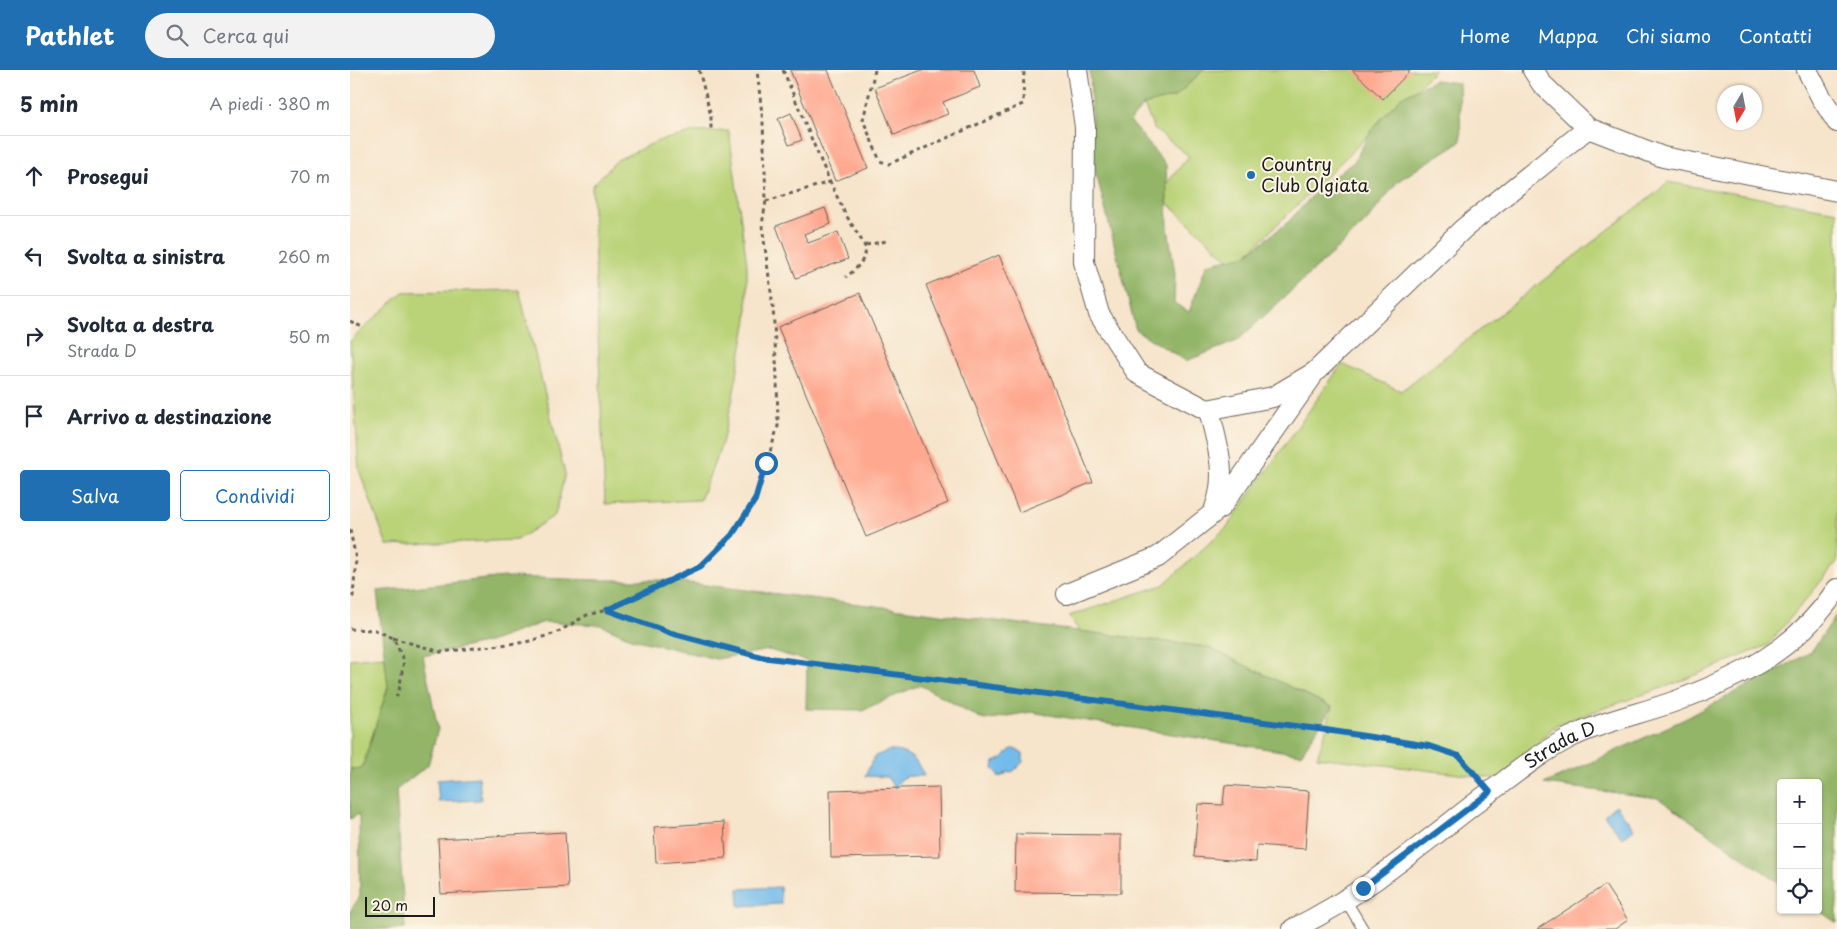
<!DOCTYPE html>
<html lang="it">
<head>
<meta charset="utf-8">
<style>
	:root { --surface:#fff; --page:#f2f2f3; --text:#1f2937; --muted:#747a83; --line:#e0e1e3; --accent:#1f6fb2 }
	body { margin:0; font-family:"Playpen Sans",sans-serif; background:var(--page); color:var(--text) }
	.controls { position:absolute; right:15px; bottom:15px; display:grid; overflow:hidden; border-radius:5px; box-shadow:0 1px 4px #0004 }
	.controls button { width:45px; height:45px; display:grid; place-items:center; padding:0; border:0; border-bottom:1px solid var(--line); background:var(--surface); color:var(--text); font:25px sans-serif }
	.compass { position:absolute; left:1367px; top:15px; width:45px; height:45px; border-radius:50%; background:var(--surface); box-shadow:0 1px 4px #0004; rotate:190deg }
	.scale { position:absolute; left:15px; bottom:12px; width:70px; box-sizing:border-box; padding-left:5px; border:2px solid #1c1c1c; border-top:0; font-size:14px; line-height:18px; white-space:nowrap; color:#1c1c1c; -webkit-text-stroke:4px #fcf5e5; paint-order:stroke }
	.stop { position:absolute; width:15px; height:15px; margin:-11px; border:4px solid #1f6fb2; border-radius:50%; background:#fff }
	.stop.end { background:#1f6fb2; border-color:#fff; box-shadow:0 1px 5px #0008 }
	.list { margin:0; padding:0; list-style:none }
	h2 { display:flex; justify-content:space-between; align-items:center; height:65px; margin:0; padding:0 20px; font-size:21px }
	h2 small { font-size:16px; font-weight:400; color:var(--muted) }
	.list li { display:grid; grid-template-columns:32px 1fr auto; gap:15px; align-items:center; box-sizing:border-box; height:80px; padding:0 20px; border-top:1px solid var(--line) }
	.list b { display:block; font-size:19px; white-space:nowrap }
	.list p { margin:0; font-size:16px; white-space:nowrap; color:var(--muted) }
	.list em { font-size:16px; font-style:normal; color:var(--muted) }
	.actions { display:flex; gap:10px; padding:15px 20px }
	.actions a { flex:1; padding:11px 0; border:1px solid var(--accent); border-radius:5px; text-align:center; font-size:18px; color:var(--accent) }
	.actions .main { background:var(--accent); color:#fff }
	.icon { flex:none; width:28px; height:28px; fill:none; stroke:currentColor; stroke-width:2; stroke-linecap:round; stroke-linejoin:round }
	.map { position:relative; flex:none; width:1487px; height:859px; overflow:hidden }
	header { display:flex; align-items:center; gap:30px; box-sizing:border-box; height:70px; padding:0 25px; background:var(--accent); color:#fff }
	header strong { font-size:24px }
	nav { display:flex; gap:28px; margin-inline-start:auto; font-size:18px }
	.search { width:350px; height:45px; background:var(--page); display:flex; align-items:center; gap:12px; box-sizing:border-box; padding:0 18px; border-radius:28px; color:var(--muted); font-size:19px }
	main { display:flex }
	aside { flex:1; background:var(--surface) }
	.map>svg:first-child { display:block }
	.green { fill:#bad378; stroke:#6b784a }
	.forest { fill:#93b568; stroke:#586842 }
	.water { fill:#73bbeb; stroke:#486c84 }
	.building { fill:#fea890 }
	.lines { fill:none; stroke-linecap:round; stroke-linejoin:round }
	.service-casing { stroke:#686259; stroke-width:12 }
	.minor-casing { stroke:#686259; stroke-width:22 }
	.path { stroke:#686259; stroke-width:3; stroke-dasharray:4 4; stroke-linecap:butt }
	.service { stroke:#fff; stroke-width:10 }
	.minor { stroke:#fff; stroke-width:20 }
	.route { stroke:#1f6fb2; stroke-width:6 }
	.poi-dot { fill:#1f6fb2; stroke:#fcf5e5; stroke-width:2 }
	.labels { text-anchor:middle; stroke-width:4; stroke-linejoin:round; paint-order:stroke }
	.poi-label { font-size:18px; fill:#1c1c1c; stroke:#fcf5e5; text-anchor:start }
	.street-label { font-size:18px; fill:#1c1c1c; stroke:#fcf5e5 }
</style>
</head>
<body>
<header>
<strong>Pathlet</strong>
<div class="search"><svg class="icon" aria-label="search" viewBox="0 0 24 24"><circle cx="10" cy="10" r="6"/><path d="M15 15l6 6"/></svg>Cerca qui</div>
<nav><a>Home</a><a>Mappa</a><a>Chi siamo</a><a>Contatti</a></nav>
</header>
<main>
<aside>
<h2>5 min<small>A piedi · 380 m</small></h2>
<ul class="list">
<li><svg class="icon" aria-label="ahead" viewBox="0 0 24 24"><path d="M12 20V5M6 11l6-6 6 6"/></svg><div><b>Prosegui</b></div><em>70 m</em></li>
<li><svg class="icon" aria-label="left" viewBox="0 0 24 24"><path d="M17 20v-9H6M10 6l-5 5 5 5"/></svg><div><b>Svolta a sinistra</b></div><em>260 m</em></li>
<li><svg class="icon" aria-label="right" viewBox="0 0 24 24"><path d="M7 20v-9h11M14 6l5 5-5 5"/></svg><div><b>Svolta a destra</b><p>Strada D</p></div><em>50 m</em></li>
<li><svg class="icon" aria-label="arrive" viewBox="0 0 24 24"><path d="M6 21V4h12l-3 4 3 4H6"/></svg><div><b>Arrivo a destinazione</b></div></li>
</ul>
<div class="actions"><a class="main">Salva</a><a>Condividi</a></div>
</aside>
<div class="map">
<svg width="1487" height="859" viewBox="0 0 1487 859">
	<rect width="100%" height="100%" fill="#fcf5e5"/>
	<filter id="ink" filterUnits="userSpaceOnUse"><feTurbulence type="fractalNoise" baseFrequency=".02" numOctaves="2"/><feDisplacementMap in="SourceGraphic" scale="10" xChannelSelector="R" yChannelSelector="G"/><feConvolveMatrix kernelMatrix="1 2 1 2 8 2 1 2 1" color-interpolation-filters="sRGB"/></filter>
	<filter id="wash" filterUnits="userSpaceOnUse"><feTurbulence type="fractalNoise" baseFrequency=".0096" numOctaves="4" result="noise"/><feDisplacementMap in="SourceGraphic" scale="20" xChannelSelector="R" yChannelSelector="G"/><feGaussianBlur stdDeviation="1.12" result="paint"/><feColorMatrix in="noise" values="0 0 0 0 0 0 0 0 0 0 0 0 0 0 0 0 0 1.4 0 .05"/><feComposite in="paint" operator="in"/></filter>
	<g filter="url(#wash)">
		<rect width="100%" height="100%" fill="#f6e4cb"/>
		<path class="green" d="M779 0H1085L885 196 808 124 839 86 804 59Z
			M379 61 397 195V249L382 332 372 373 350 430 255 434 242 116 267 90 308 71 345 62Z
			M1317 112 1487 141V492L1418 575 1326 613 1206 655 1150 709 967 687 976 660 982 637 857 577 729 561 719 546 813 515 877 457 992 294 1051 321 1307 122Z
			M169 220 215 404 205 445 167 470 37 475 9 400 0 271 53 222Z
			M35 586 38 617 12 698 0 699V589Z"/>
		<path class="forest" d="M740 0H854L825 27 794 35 780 51 816 95 818 158 825 204 824 233 839 242 857 194 896 185 938 152 973 114 1004 92 1022 59 1051 27 1085 10 1109 13 1111 71 1048 111 1016 152 887 271 836 291 786 260 743 91Z
			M155 507 247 510H315L857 577 982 637 951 684 680 642 634 650 570 615 512 640 456 639 457 591 419 580 366 589 283 569 251 555 194 552 139 572 73 586 88 659 78 695 46 720 55 859H0V841L10 827 9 744 0 749V699L12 698 38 617 27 521Z
			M1487 544V853L1468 840V713H1431V814L1308 728 1194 714 1337 648 1461 582Z"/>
		<path class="water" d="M661 679H664L673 683V692L664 701 655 703V705L648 707V703L643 699 644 692 653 688Z
			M541 680C560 683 567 689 574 706 559 706 552 704 545 718L537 707 515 706 525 686Z
			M129 707 131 730 89 732 87 710Z
			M1266 735 1284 759 1272 768 1254 745Z
			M430 817 431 834 389 836 388 819Z"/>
		<g id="blocks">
			<path class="building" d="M440 0H478L518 98 485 111Z
				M572 0H624L630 17 593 32 598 44 544 65 525 18Z
				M1002 0H1061L1033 29Z
				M441 43 452 70 439 75 428 49Z
				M475 138 481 154 454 164 458 173 488 162 498 189 446 208 426 156Z
				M649 185 743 412 669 442 576 215Z
				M510 223 598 433 516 467 428 257Z
				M875 715 959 721 955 779 907 775 906 792 844 787 848 734 873 735Z
				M589 717 590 786 481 788 480 720Z
				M374 752 376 788 306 793 304 757Z
				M215 762 218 817 91 824 88 769Z
				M666 764 771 765V823L665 822Z
				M1255 815 1278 850 1265 859H1187Z"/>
		</g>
	</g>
	<g filter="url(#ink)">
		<use href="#blocks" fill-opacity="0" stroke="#686259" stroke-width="1"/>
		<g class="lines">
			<g class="service-casing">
				<path id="service" d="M995 829 1013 859"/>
			</g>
			<g class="minor-casing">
				<g id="minor">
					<path d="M727 0 735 57 734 192 749 244 787 303 857 340 923 327 965 302 1113 159 1238 58"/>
					<path d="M1183 0 1192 14 1238 58 1313 87 1487 121"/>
					<path d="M1457 0 1471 27 1487 52"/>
					<path d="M859 340C867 374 878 404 865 438"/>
					<path d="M717 524 808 487 871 437 961 308"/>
					<path id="s1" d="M943 859C1016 824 1079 768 1144 719 1168 701 1192 682 1219 668 1253 651 1290 644 1326 631 1392 606 1446 580 1487 519"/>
				</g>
			</g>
			<path class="path" d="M349 0 361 46V61
				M433 0C453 47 471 95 494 141 497 148 517 177 516 180 514 192 505 200 496 207
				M525 0 513 50 530 91 539 94 673 34 674 0
				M416 131 480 112
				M516 175 537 171
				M0 251 14 258
				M0 460 6 489 3 526 0 530
				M257 540 321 563 411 587 976 660 1079 677 1109 685 1127 706
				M0 559 25 560 43 568 54 590 49 621 46 627
				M43 568 91 582 176 572 206 563 237 545 257 540 351 496 382 465 405 430 428 356 427 307 423 237 412 155 416 131 415 101 413 53 407 0"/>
			<use href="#service" class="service"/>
			<use href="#minor" class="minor"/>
		</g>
	</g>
	<g class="lines" filter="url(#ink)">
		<path class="route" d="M416 393 405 430 382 465 351 496 257 540 321 563 411 587 976 660 1079 676 1109 686 1140 722 1013 818"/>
	</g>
	<circle class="poi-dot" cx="901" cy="105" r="5"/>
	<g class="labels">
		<g class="poi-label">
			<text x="911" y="101">Country<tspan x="911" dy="21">Club Olgiata</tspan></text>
		</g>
		<g class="street-label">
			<text dy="6" stroke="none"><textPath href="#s1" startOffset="325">Strada D</textPath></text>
		</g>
	</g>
</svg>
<div class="controls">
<button>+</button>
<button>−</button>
<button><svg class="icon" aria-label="locate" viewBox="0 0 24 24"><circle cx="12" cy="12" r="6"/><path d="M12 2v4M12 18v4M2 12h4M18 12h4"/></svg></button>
</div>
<svg class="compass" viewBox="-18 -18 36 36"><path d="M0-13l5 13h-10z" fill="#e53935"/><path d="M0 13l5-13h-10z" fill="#747a83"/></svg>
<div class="scale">20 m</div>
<div class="stop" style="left:416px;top:393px"></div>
<div class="stop end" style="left:1013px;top:818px"></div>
</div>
</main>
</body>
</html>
